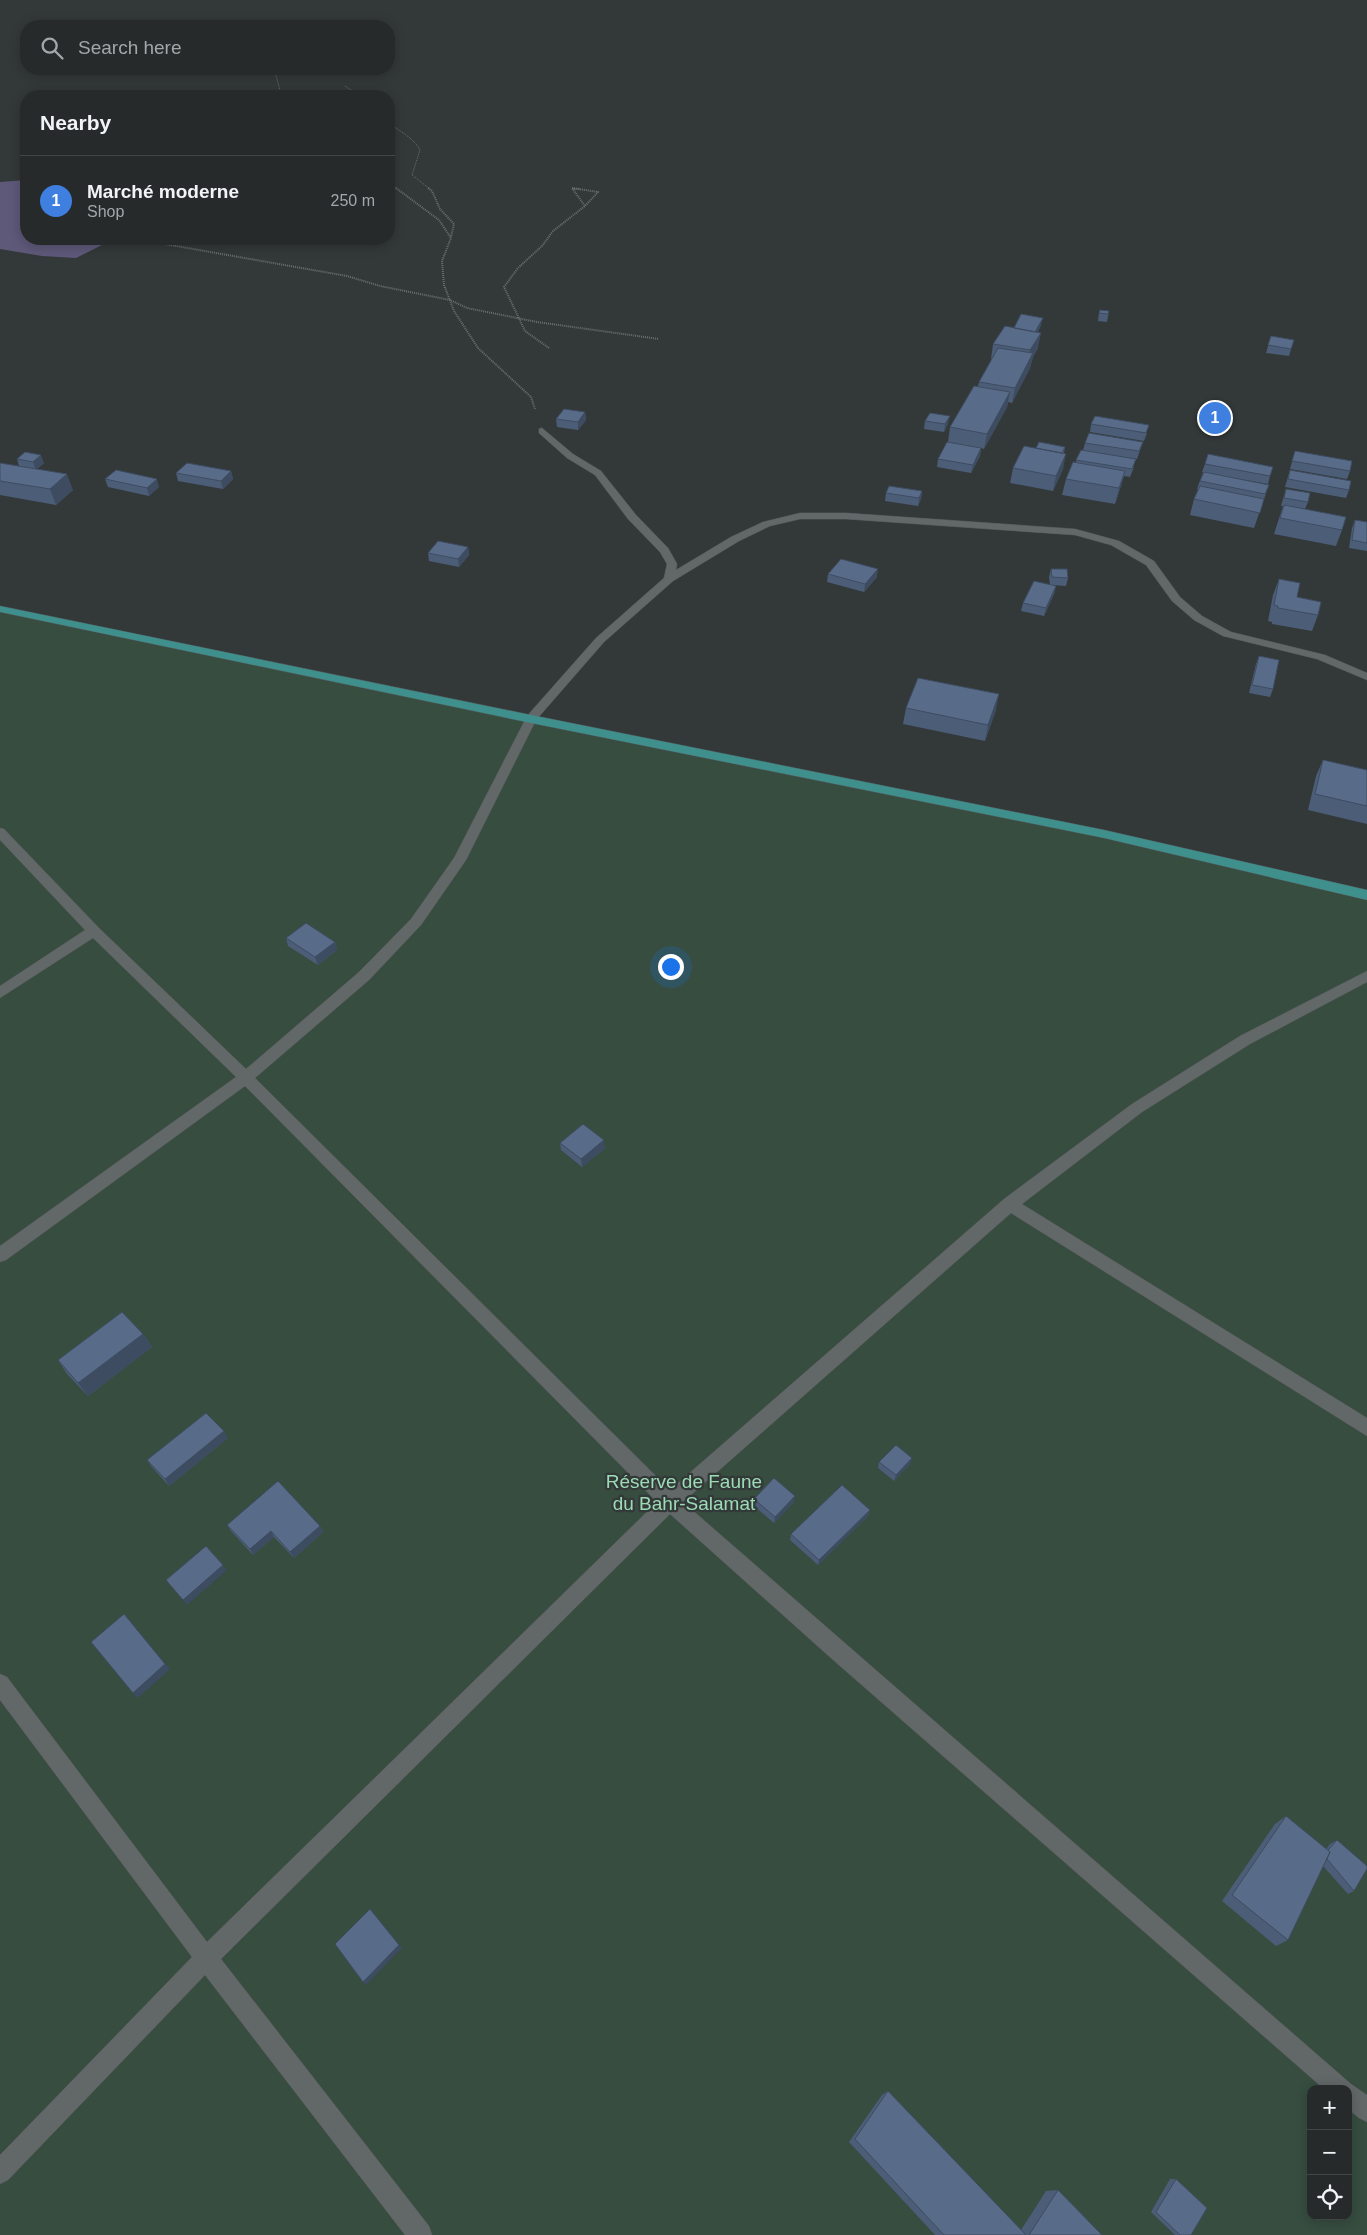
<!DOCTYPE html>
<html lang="en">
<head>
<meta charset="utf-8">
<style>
	:root { --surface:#262a2b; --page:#2e3233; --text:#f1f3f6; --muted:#a4a7a9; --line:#424647; --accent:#d6ab8b }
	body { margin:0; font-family:Arial,sans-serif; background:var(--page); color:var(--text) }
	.controls { position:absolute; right:15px; bottom:15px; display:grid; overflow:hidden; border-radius:10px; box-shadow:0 2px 12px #0003 }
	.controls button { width:45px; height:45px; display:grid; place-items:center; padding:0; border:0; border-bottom:1px solid var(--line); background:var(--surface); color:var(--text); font:25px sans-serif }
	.you { position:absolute; left:670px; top:966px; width:18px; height:18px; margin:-12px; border:4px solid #fff; border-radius:50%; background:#1a73e8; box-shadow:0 0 0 8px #1a73e833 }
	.badge { display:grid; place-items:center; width:32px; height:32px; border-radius:50%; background:var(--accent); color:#fff; font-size:16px; font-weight:700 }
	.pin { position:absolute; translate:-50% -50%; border:2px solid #fff; box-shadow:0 1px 5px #0006 }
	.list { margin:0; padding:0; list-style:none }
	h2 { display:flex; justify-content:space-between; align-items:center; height:65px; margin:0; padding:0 20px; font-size:21px }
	h2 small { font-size:16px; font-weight:400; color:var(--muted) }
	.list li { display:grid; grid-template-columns:32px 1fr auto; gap:15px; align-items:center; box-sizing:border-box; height:90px; padding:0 20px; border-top:1px solid var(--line) }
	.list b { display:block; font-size:19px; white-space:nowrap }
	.list p { margin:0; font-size:16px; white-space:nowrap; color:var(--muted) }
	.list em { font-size:16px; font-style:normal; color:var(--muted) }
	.icon { flex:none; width:28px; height:28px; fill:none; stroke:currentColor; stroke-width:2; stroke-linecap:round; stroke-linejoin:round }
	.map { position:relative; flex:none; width:1367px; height:2235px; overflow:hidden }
	.search { position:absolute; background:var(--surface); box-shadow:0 2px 12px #0003; left:20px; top:20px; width:375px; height:55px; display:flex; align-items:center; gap:12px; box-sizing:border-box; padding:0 18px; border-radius:20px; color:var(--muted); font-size:19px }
	.panel { position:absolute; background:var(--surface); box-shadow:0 2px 12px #0003; left:20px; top:90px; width:375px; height:155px; border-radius:20px }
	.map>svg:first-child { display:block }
	.green { fill:#374d40; fill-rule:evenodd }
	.water { fill:#5e5879 }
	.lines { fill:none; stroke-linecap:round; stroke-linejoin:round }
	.minor-casing { stroke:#525556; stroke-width:1 }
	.primary-casing { stroke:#525556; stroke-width:1 }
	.path-far1 { stroke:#6c7071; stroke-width:1; stroke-dasharray:1 1; stroke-linecap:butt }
	.path { stroke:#6c7071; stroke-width:2; stroke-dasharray:1 1; stroke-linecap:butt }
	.minor { fill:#626768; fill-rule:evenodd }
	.primary { fill:#3f8f8d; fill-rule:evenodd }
	.wall { fill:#4c5d77 }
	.shaded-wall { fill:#3e4c61 }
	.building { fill:#586c8a; stroke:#3e4c61 }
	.labels { text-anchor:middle; stroke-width:4.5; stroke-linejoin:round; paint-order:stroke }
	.near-park-label { font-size:19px; fill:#9cdcb5; stroke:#333839 }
</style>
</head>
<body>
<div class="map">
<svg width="1367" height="2235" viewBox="0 0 1367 2235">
	<rect width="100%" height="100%" fill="#333839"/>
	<path class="green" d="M0 609 1104 834 1367 895V2235H0ZM1311 2089H1348V2216H1311Z"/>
	<path class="water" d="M26 180V239H114L76 258 42 256 0 249V182Z"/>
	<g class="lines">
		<g class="minor-casing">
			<path id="minor" d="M542 428 573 454 601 471 636 515 668 548 677 564 676 570 731 537 763 522 800 513H846L1075 529 1119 541 1154 561 1180 597 1202 616 1231 632 1325 655 1367 673V680L1317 659 1223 636 1194 620 1172 601 1146 565 1111 545 1075 535 846 519H800L770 526 739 541 673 581 604 642 536 720 466 860 421 925 369 980 255 1078 670 1490 1004 1199 1132 1104 1240 1036 1367 971V982L1250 1044 1142 1112 1022 1204 1367 1418V1436L1011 1213 683 1502 1351 2084 1367 2095V2122L1359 2118 1348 2109V2089H1324L832 1659 670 1514 221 1959 429 2226 432 2235H405L205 1975 8 2180 0 2184V2155L192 1957 0 1700V1674L7 1677 207 1942 657 1502 245 1086 6 1260 0 1262V1246L236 1077 93 938 0 998V986L85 930 0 840V828L4 829 99 928 246 1069 359 972 411 919 454 858 527 716 596 638 664 578 667 564 660 552 628 519 595 475 567 458 539 433V429Z"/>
		</g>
		<g class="primary-casing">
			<path id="primary" d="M0 606 531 715 1104 830 1367 890V900L1104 838 531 723 0 612Z"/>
		</g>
		<path class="path-far1" d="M274 69 280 90 286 96
			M345 86 360 96
			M389 123C399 131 414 138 420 150L412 175 430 189
			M389 183 397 189
			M573 189H580"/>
		<path class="path" d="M396 188 439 220 451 238 442 261 444 285 454 311 478 348 531 397 535 409
			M428 188 432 191 440 209 454 224 451 237
			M572 188 598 192 585 206Z
			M159 243 347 276 380 286 450 300 467 308 537 322 659 339
			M549 348 525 331 504 287 518 268 542 246 553 231 585 206"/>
		<use href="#minor" class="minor"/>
		<use href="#primary" class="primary"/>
	</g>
	<path class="wall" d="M1109 311 1107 322 1098 321 1099 313Z
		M1041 325 1038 332V348L1033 357 1030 368 1012 403 1008 402 1007 407 984 449 981 448 980 456 971 473 937 467 938 459 948 442 950 427 978 386 979 382 992 359H991L993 344 1014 328Z
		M1271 336 1294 340 1289 356 1266 353Z
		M585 412 586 420 578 430 557 427 556 419Z
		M925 421 948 424 944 432 924 429Z
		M1091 424 1147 433 1144 441 1090 432Z
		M1143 442 1137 459 1104 454 1134 467 1130 477 1124 476 1121 486 1115 504 1062 495 1066 479 1076 462V460L1083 450 1085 443Z
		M1065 447 1064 453 1063 469 1053 491 1010 483 1013 468 1036 448Z
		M1295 451 1350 471 1347 479 1290 469Z
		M17 459 44 463 37 469 73 490 56 505 0 495V463L19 466Z
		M1205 464 1270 476 1268 484 1229 477 1269 485 1254 528 1190 515 1194 499 1198 489H1197L1203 472H1202Z
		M1290 470 1349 490 1346 498 1285 487Z
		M231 471 233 479 223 489 178 481 176 473Z
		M105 479 159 487 149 496 108 487Z
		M1286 489 1308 502 1305 509 1342 530 1336 546 1274 534 1283 506H1281Z
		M922 491 921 499 918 506 885 501 886 493Z
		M1355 520 1367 522V551L1349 548 1352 528Z
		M468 547 469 555 459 567 429 561 428 553Z
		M1051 569 1068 578 1066 586 1052 585 1056 586 1054 594 1044 616 1021 611 1023 603 1050 585 1049 577Z
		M828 574 877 577 864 592 827 582Z
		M1279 579 1297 597 1318 615 1312 631 1272 624V622L1268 621 1273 595Z
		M1259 656 1273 689 1270 697 1249 693 1256 664Z
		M906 708 996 710 985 741 903 724Z
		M1323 760 1367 770V824L1308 810 1316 776Z
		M286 938 335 942 337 950 318 965 288 946Z
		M560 1143 605 1148 582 1167 561 1150Z
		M143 1334 152 1347 88 1396 67 1374 58 1360Z
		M228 1438 169 1486 151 1466 147 1460Z
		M912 1458 910 1464 894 1481 878 1468 879 1462Z
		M754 1499 794 1502 774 1523 753 1505Z
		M870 1510 868 1516 818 1565 790 1540 791 1534Z
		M227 1525 320 1526 323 1532 294 1558 274 1537 253 1555 231 1531Z
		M1286 1816 1326 1849 1330 1844 1337 1840 1354 1891 1348 1894 1323 1866 1288 1940 1276 1946 1222 1901 1275 1824Z
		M888 2091 1021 2230 1046 2191 1058 2190 1102 2235H935L849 2142 882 2095Z
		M1170 2179H1176L1191 2235H1175L1151 2212Z"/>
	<path class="shaded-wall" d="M1043 318 1041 325 1032 344 1033 337Z
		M1041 333 1038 348 1033 357 1030 368 1012 403 1015 388 1027 365 1030 350Z
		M1010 392 1007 407 984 449 987 434Z
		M585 412 586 420 578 430V422Z
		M950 416 948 424 944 432 945 424Z
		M981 448 980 456 971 473 973 465Z
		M1066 454 1063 469 1053 491 1056 476Z
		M41 455 44 463 36 470 33 462Z
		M231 471 233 479 223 489 221 481Z
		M1125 471 1121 486 1115 504 1119 488Z
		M67 474 73 490 56 505 50 489Z
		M157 479 159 487 149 496 147 488Z
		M922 491 921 499 918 506 919 498Z
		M468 547 469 555 459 567 458 559Z
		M878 569 877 577 864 592 865 584Z
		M1056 586 1054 594 1044 616 1046 608Z
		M999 694 996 710 985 741 988 725Z
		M335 942 337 950 318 965 315 957Z
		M604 1140 605 1148 582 1167 581 1159Z
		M143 1334 152 1347 88 1396 78 1383Z
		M224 1431 228 1438 169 1486 165 1479Z
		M912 1458 910 1464 894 1481 896 1475Z
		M795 1496 794 1502 774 1523 775 1517Z
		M870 1510 868 1516 818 1565 819 1560Z
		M320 1526 323 1532 294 1558 290 1552Z
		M271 1531 274 1537 253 1555 250 1549Z
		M223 1565 227 1570 187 1605 183 1600Z
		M124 1614 170 1669 138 1698 133 1693Z
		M370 1909 402 1948 366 1985 363 1982Z"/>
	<path class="building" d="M1100 310 1109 311 1108 314 1099 313Z
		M1021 314 1043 318 1035 332 1014 328Z
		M1005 326 1041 333 1030 350 993 344Z
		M1271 336 1294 340 1291 349 1268 345Z
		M998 348 1033 353 1015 388 979 382Z
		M974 386 1010 392 987 434 950 427Z
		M564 409 585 412 578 422 556 419Z
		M930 413 950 416 945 424 925 421Z
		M1095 416 1149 425 1146 433 1091 424Z
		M1089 433 1143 442 1139 451 1085 443Z
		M947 442 981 448 973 465 938 459Z
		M1039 442 1065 447 1062 453 1036 448Z
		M1024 446 1066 454 1056 476 1013 468Z
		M1081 450 1136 459 1132 469 1076 460Z
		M1295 451 1352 461 1350 471 1292 461Z
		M25 452 41 455 33 462 17 459Z
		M1208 454 1273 467 1270 476 1205 464Z
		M1073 462 1125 471 1119 488 1066 479Z
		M0 463 67 474 50 489 0 481Z
		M187 463 231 471 221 481 176 473Z
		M116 470 157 479 147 488 105 479Z
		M1290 470 1351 481 1349 490 1288 479Z
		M1204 472 1269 485 1265 494 1200 481Z
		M889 486 922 491 919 498 886 493Z
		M1200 486 1264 499 1260 513 1194 499Z
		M1286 489 1310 493 1308 502 1284 498Z
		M1284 505 1346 517 1342 530 1280 518Z
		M1355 520 1367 522V543L1352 540Z
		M438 541 468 547 458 559 428 553Z
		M841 559 878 569 865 584 828 574Z
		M1051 569H1067L1068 578 1052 577Z
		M1279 579 1300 583 1297 597 1321 602 1318 615 1278 608V606L1274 605Z
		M1034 581 1056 586 1046 608 1023 603Z
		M1259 656 1279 660 1273 689 1252 685Z
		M918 678 999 694 988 725 906 708Z
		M1323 760 1367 770V806L1315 794Z
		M306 923 335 942 315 957 286 938Z
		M583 1124 604 1140 581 1159 560 1143Z
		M122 1312 143 1334 78 1383 58 1360Z
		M206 1413 224 1431 165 1479 147 1460Z
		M896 1445 912 1458 896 1475 879 1462Z
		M774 1478 795 1496 775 1517 754 1499Z
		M278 1481 320 1526 290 1552 271 1531 250 1549 227 1525Z
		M842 1485 870 1510 819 1560 791 1534Z
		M206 1546 223 1565 183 1600 166 1580Z
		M124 1614 165 1664 133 1693 91 1642Z
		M1286 1816 1330 1852 1288 1940 1232 1895Z
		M1337 1840 1367 1866V1869L1354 1891 1327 1859 1330 1852 1328 1850Z
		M370 1909 399 1945 363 1982 335 1944Z
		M888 2091 1026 2235H944L855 2139Z
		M1176 2179 1207 2208 1191 2235H1180L1156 2212Z
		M1058 2190 1102 2235H1029Z"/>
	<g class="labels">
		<g class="near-park-label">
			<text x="684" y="1488">Réserve de Faune<tspan x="684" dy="22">du Bahr-Salamat</tspan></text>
		</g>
	</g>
</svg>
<div class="controls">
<button>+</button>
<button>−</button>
<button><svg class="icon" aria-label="locate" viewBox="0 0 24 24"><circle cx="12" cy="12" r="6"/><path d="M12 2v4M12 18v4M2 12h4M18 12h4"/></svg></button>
</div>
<div class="you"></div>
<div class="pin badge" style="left:1215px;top:418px;background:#3f7fe0">1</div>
<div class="search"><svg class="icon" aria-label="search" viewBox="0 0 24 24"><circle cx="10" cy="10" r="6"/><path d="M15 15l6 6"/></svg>Search here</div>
<section class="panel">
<h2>Nearby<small></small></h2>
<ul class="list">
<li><span class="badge" style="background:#3f7fe0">1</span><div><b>Marché moderne</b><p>Shop</p></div><em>250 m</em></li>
</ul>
</section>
</div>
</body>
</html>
